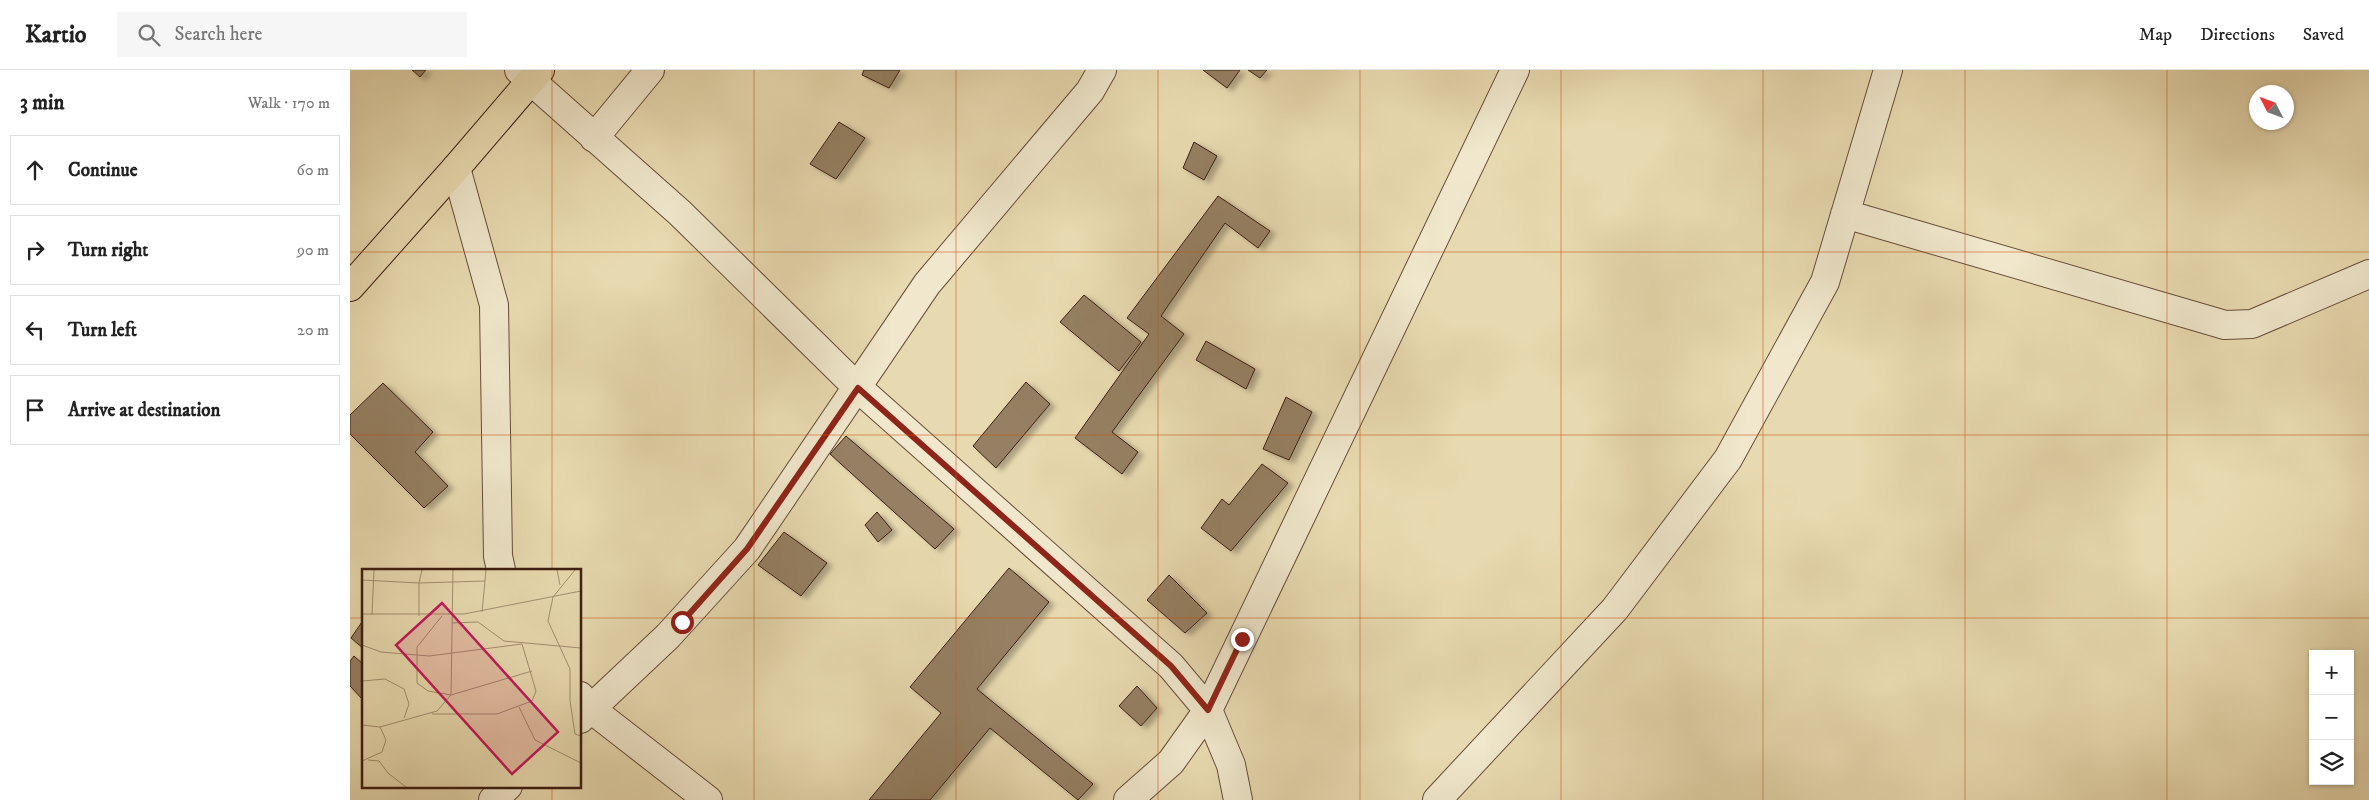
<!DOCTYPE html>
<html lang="en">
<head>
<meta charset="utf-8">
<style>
	:root { --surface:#fff; --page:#f6f6f6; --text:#222; --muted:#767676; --line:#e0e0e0 }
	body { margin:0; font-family:"IM FELL DW Pica",serif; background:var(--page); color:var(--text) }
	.controls { position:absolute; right:15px; bottom:15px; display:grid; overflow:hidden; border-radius:0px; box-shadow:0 1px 4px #0004 }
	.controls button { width:45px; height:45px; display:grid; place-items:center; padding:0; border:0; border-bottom:1px solid var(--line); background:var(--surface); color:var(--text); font:25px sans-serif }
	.compass { position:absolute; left:1899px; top:15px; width:45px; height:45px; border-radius:50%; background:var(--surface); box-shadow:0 1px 4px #0004; rotate:312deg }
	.stop { position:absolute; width:15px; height:15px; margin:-11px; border:4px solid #8f2418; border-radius:50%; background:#fff }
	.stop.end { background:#8f2418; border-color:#fff; box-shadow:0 1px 5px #0008 }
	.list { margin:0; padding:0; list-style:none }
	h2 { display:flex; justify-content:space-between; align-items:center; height:65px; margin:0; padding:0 20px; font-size:21px }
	h2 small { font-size:16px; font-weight:400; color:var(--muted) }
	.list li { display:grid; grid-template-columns:32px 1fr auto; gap:15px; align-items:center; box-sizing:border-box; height:70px; margin:0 10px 10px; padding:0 10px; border:1px solid var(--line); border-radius:0px }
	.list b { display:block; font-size:19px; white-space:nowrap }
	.list em { font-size:16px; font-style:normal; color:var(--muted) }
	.icon { flex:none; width:28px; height:28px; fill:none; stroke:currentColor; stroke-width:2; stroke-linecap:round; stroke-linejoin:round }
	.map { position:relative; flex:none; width:2019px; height:730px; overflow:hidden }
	header { display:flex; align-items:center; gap:30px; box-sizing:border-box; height:70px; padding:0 25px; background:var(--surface); border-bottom:1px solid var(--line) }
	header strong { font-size:24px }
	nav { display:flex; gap:28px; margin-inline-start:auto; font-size:18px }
	.search { width:350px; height:45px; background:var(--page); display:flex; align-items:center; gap:12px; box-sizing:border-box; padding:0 18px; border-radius:0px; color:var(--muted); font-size:19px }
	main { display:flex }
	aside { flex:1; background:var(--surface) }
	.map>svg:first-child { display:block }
	.building { fill:#958064; stroke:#3c1e12; filter:url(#shadow) }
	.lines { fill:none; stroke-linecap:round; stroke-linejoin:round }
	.minor-casing { stroke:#674d3a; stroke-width:30 }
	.highway-casing { stroke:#3c1e12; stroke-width:30 }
	.minor { stroke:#f0e7cc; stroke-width:28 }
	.highway { stroke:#e8dab0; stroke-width:28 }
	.route { stroke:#8f2418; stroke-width:6 }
	.grid { fill:none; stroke:#ce500d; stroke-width:1; stroke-opacity:0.55 }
	.inset-road { fill:none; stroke:#a38f71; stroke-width:1 }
	.view { fill:#c2185b; fill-opacity:0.15; stroke:#c2185b; stroke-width:2.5 }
	.inset-edge { fill:none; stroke:#3c1e12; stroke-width:2.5 }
</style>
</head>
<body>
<header>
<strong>Kartio</strong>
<div class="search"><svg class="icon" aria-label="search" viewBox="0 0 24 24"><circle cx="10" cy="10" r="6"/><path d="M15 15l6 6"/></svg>Search here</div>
<nav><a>Map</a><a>Directions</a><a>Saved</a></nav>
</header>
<main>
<aside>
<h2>3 min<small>Walk · 170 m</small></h2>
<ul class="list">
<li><svg class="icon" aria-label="ahead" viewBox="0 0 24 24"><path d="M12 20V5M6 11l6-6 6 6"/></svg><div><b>Continue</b></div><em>60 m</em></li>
<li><svg class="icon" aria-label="right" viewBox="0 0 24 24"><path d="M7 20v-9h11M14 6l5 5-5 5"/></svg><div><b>Turn right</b></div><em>90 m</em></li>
<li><svg class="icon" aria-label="left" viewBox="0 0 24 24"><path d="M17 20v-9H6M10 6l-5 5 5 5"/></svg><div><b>Turn left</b></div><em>20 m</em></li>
<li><svg class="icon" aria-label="arrive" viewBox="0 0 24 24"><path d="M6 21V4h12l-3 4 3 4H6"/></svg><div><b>Arrive at destination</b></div></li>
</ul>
</aside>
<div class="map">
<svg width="2019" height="730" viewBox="0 0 2019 730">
	<defs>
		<filter id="shadow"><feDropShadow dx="5.5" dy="3" stdDeviation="2.5" flood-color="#0004"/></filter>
	</defs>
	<rect width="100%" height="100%" fill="#e8dab0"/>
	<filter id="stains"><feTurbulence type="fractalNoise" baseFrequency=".004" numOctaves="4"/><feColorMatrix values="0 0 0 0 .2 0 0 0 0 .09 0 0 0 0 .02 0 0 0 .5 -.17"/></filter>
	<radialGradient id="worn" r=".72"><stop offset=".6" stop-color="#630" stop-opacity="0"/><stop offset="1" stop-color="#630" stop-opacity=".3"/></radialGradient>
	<path class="building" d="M62 0H76L70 7Z
		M514 0H550L539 18 512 5Z
		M853 0H890L877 18Z
		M898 0H917L910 8Z
		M489 52 515 68 486 109 460 94Z
		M844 72 867 86 854 110 833 98Z
		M868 126 920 161 908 178 875 153 811 246 834 264 762 362 788 382 772 404 725 368 799 264 777 248Z
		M734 225 791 272 769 301 710 252Z
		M856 271 905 299 896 319 846 290Z
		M676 312 700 334 646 398 623 376Z
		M33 313 83 362 65 382 98 416 74 438 0 364V345Z
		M936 327 962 342 939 390 913 379Z
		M496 366 604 459 585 479 480 384Z
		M912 394 938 413 881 481 851 458 872 429 879 435Z
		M527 442 542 460 528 472 515 455Z
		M434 462 477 493 451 526 408 495Z
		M659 498 699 532 627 619 743 714 728 730 640 658 580 730H519L591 643 560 617Z
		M819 505 857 543 835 563 797 530Z
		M14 549V579L1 568Z
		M4 586 14 595V631L0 616V591Z
		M787 616 807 638 791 656 769 636Z"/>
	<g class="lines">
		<g class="minor-casing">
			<path id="minor" d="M169 0 330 143 508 318 821 596 858 640 881 695 888 730
				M244 68 300 0
				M106 98 144 235 148 486 151 500
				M1495 144 1875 255 1902 254 2019 204
				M230 626 241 639 358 730
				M230 649 318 566 397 479 577 214 740 21 752 0
				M143 730 158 716
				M778 730 821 692 858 640 1165 0
				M1087 730 1265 539 1378 389 1475 212 1538 0"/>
		</g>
		<g class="highway-casing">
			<path id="highway" d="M0 217 106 98 190 0"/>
		</g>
		<use href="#minor" class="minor"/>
		<use href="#highway" class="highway"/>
	</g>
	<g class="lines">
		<path class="route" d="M332 552 397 479 508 318 821 596 858 640 892 569"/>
	</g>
	<path class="grid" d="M202 0V500M404 0V730M606 0V730M808 0V730M1010 0V730M1211 0V730M1413 0V730M1615 0V730M1817 0V730M0 182H2019M0 365H2019M0 548H14M230 548H2019M202 716V730"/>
	<g transform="translate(12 499)">
		<rect width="219" height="219" fill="#e8dab0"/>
		<path class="inset-road" d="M60 1 57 14 123 12M195 1 198 16M213 1 191 28 186 52 208 100V132L213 165 219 167M0 11 57 14V47M120 43 124 1M0 45H102L219 22M10 46 12 1M80 47 55 78V114L66 122 89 126 170 102M90 54 116 53 142 72 219 79M0 76 19 83 67 87 160 75M0 112 23 110 42 120 47 135 42 149M157 138 173 171 219 194M70 145H135L170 132 174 122 160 75M0 156 18 158 24 171 20 183 0 192M18 158 75 142 89 126 91 1M6 191 17 192 26 204 44 218"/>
		<path class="view" d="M80 34 196 163 150 205 34 76Z"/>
		<rect width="219" height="219" class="inset-edge"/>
	</g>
	<rect width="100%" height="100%" filter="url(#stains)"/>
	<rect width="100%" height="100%" fill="url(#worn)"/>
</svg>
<div class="controls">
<button>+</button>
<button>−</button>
<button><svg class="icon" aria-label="layers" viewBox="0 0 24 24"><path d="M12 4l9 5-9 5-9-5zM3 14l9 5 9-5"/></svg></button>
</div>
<svg class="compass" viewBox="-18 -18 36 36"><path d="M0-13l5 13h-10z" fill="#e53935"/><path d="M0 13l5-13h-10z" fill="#767676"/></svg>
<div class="stop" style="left:332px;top:552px"></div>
<div class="stop end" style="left:892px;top:569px"></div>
</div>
</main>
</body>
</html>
